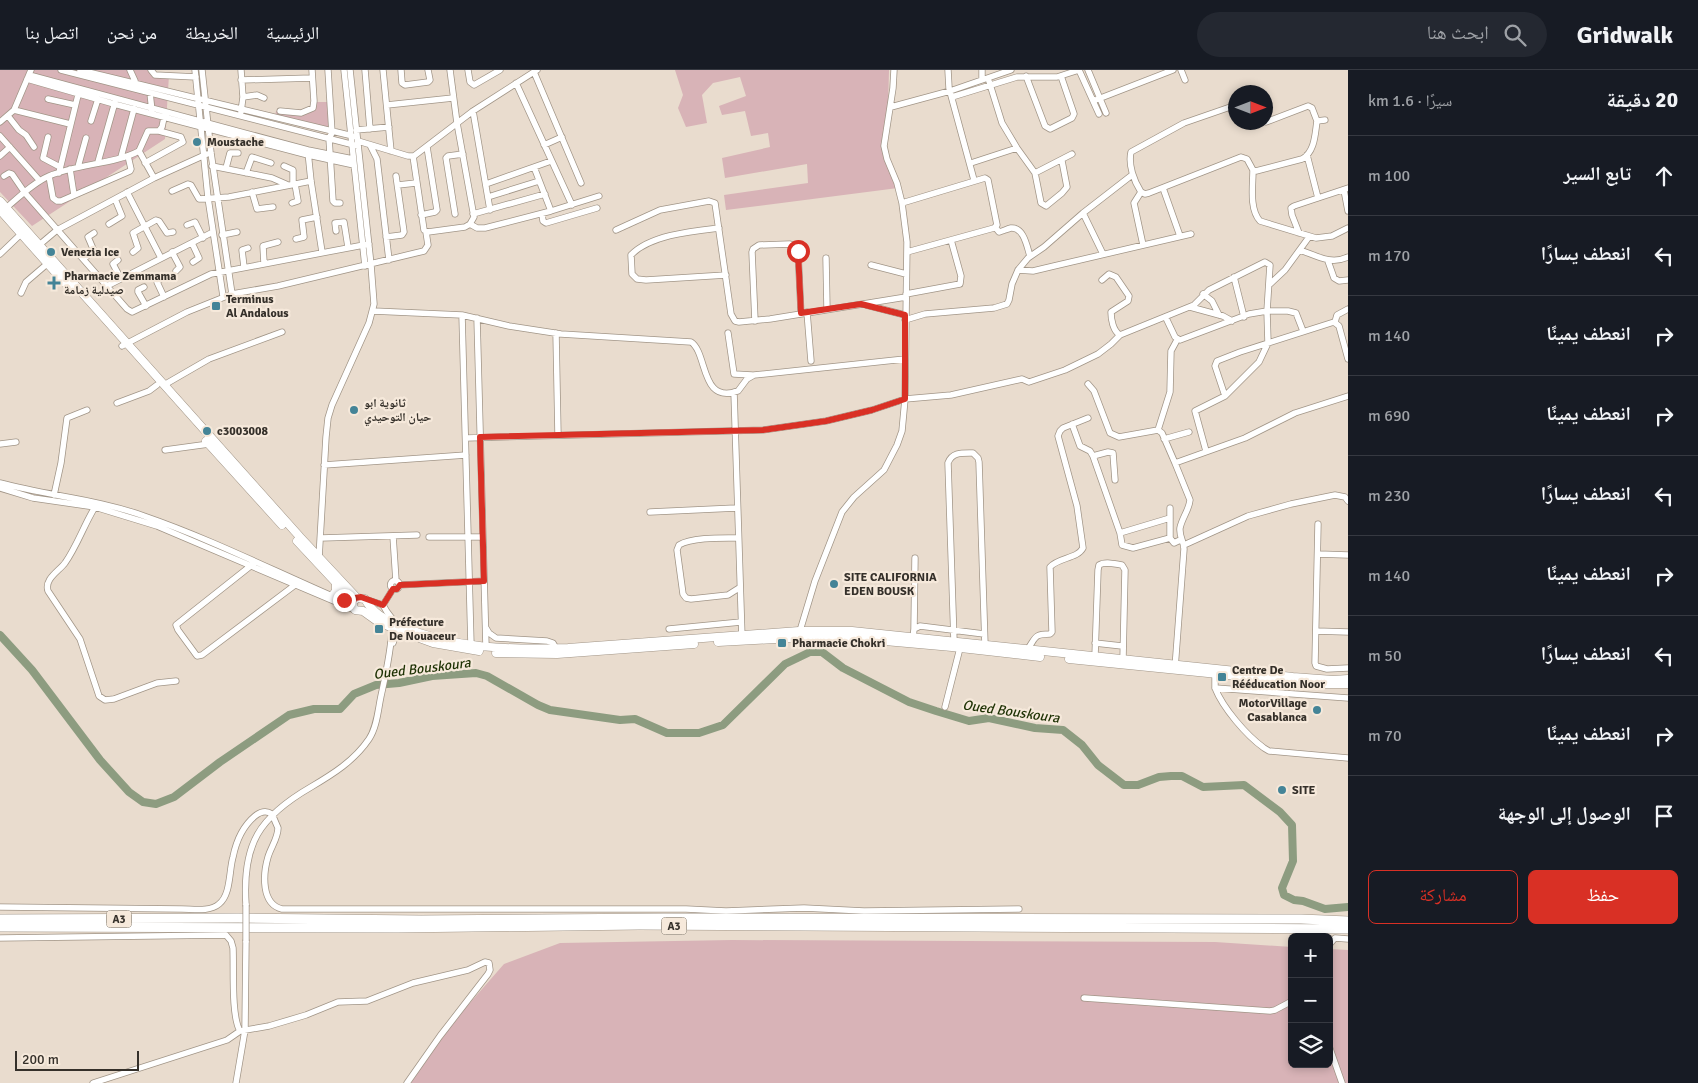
<!DOCTYPE html>
<html lang="ar">
<head>
<meta charset="utf-8">
<style>
	:root { --surface:#171b24; --page:#242831; --text:#f1f3f6; --muted:#9ea1a6; --line:#363941; --accent:#d93025 }
	body { margin:0; font-family:Signika,"Noto Naskh Arabic",sans-serif; background:var(--page); color:var(--text); direction:rtl }
	.controls { position:absolute; right:15px; bottom:15px; display:grid; overflow:hidden; border-radius:8px; box-shadow:0 2px 8px #0003 }
	.controls button { width:45px; height:45px; display:grid; place-items:center; padding:0; border:0; border-bottom:1px solid var(--line); background:var(--surface); color:var(--text); font:25px sans-serif }
	.compass { position:absolute; left:1228px; top:15px; width:45px; height:45px; border-radius:50%; background:var(--surface); box-shadow:0 2px 8px #0003; rotate:90deg }
	.scale { position:absolute; left:15px; bottom:12px; width:124px; box-sizing:border-box; padding-left:5px; border:2px solid #35302a; border-top:0; font-size:14px; line-height:18px; white-space:nowrap; color:#35302a; -webkit-text-stroke:4px #f6e9db; paint-order:stroke }
	.stop { position:absolute; width:15px; height:15px; margin:-11px; border:4px solid #d93025; border-radius:50%; background:#fff }
	.stop.end { background:#d93025; border-color:#fff; box-shadow:0 1px 5px #0008 }
	.list { margin:0; padding:0; list-style:none }
	h2 { display:flex; justify-content:space-between; align-items:center; height:65px; margin:0; padding:0 20px; font-size:21px }
	h2 small { font-size:16px; font-weight:400; color:var(--muted) }
	.list li { display:grid; grid-template-columns:32px 1fr auto; gap:15px; align-items:center; box-sizing:border-box; height:80px; padding:0 20px; border-top:1px solid var(--line) }
	.list b { display:block; font-size:19px; white-space:nowrap }
	.list em { font-size:16px; font-style:normal; color:var(--muted) }
	.actions { display:flex; gap:10px; padding:15px 20px }
	.actions a { flex:1; padding:11px 0; border:1px solid var(--accent); border-radius:8px; text-align:center; font-size:18px; color:var(--accent) }
	.actions .main { background:var(--accent); color:#fff }
	.icon { flex:none; width:28px; height:28px; fill:none; stroke:currentColor; stroke-width:2; stroke-linecap:round; stroke-linejoin:round }
	.map { position:relative; flex:none; width:1348px; height:1013px; overflow:hidden; direction:ltr }
	header { display:flex; align-items:center; gap:30px; box-sizing:border-box; height:70px; padding:0 25px; background:var(--surface); border-bottom:1px solid var(--line) }
	header strong { font-size:24px }
	nav { display:flex; gap:28px; margin-inline-start:auto; font-size:18px }
	.search { width:350px; height:45px; background:var(--page); display:flex; align-items:center; gap:12px; box-sizing:border-box; padding:0 18px; border-radius:28px; color:var(--muted); font-size:19px }
	main { display:flex }
	aside { flex:1; background:var(--surface) }
	.map>svg:first-child { display:block }
	.green { fill:#d8b3b7 }
	.lines { fill:none; stroke-linecap:round; stroke-linejoin:round }
	.river { stroke:#8d9c80; stroke-width:8 }
	.minor-casing { stroke:#a19587; stroke-width:7 }
	.major-casing { stroke:#a19587; stroke-width:9 }
	.highway-casing { stroke:#a19587; stroke-width:10 }
	.minor { stroke:#fff; stroke-width:5.5 }
	.major { stroke:#fff; stroke-width:8 }
	.highway { stroke:#fff; stroke-width:9 }
	.minor-bridge-casing { stroke:#a19587; stroke-width:7; stroke-linecap:butt }
	.minor-bridge { stroke:#fff; stroke-width:5.5 }
	.route { stroke:#d93025; stroke-width:6 }
	.poi-dot { fill:#448497; stroke:#f6e9db; stroke-width:2 }
	.labels { text-anchor:middle; stroke-width:4.5; stroke-linejoin:round; paint-order:stroke }
	.shield { fill:#f6e9db; stroke:#6f685f; stroke-width:1 }
	.shield-label { font-size:11px; font-weight:bold; fill:#35302a }
	.poi-label { font-size:12px; font-weight:bold; fill:#35302a; stroke:#f6e9db; text-anchor:start }
	.water-label { font-size:14px; font-style:italic; fill:#1d3103; stroke:#f6e9db }
</style>
</head>
<body>
<header>
<strong>Gridwalk</strong>
<div class="search"><svg class="icon" aria-label="search" viewBox="0 0 24 24"><circle cx="10" cy="10" r="6"/><path d="M15 15l6 6"/></svg>ابحث هنا</div>
<nav><a>الرئيسية</a><a>الخريطة</a><a>من نحن</a><a>اتصل بنا</a></nav>
</header>
<main>
<aside>
<h2>20 دقيقة<small>سيرًا · 1.6 km</small></h2>
<ul class="list">
<li><svg class="icon" aria-label="ahead" viewBox="0 0 24 24"><path d="M12 20V5M6 11l6-6 6 6"/></svg><div><b>تابع السير</b></div><em>100 m</em></li>
<li><svg class="icon" aria-label="left" viewBox="0 0 24 24"><path d="M17 20v-9H6M10 6l-5 5 5 5"/></svg><div><b>انعطف يسارًا</b></div><em>170 m</em></li>
<li><svg class="icon" aria-label="right" viewBox="0 0 24 24"><path d="M7 20v-9h11M14 6l5 5-5 5"/></svg><div><b>انعطف يمينًا</b></div><em>140 m</em></li>
<li><svg class="icon" aria-label="right" viewBox="0 0 24 24"><path d="M7 20v-9h11M14 6l5 5-5 5"/></svg><div><b>انعطف يمينًا</b></div><em>690 m</em></li>
<li><svg class="icon" aria-label="left" viewBox="0 0 24 24"><path d="M17 20v-9H6M10 6l-5 5 5 5"/></svg><div><b>انعطف يسارًا</b></div><em>230 m</em></li>
<li><svg class="icon" aria-label="right" viewBox="0 0 24 24"><path d="M7 20v-9h11M14 6l5 5-5 5"/></svg><div><b>انعطف يمينًا</b></div><em>140 m</em></li>
<li><svg class="icon" aria-label="left" viewBox="0 0 24 24"><path d="M17 20v-9H6M10 6l-5 5 5 5"/></svg><div><b>انعطف يسارًا</b></div><em>50 m</em></li>
<li><svg class="icon" aria-label="right" viewBox="0 0 24 24"><path d="M7 20v-9h11M14 6l5 5-5 5"/></svg><div><b>انعطف يمينًا</b></div><em>70 m</em></li>
<li><svg class="icon" aria-label="arrive" viewBox="0 0 24 24"><path d="M6 21V4h12l-3 4 3 4H6"/></svg><div><b>الوصول إلى الوجهة</b></div></li>
</ul>
<div class="actions"><a class="main">حفظ</a><a>مشاركة</a></div>
</aside>
<div class="map">
<svg width="1348" height="1013" viewBox="0 0 1348 1013">
	<rect width="100%" height="100%" fill="#e9dcce"/>
	<path class="green" d="M0 0H147L169 5 165 69 32 156 0 122Z
		M675 0H889L888 38 883 73 898 118 726 140 724 125 808 113 807 94 725 108 722 88 770 77 768 63 751 66 745 41 722 45 719 36 746 26 740 7 713 13 702 25 707 53 686 57 678 38 683 25Z
		M312 32H328V60L275 47 276 41 310 39Z
		M732 870 1215 872 1292 877V994H1329V879L1348 880V1013H411L440 967 504 894 560 873Z"/>
	<g class="lines">
		<path class="river" d="M0 565 32 600 100 690 129 722 143 732 156 734 174 727 220 692 289 645 314 639H340L354 624 376 615 399 613 432 606 476 603 487 606 538 635 550 640 620 650 635 649 667 663H699L723 655 785 594 810 582H822L843 598 909 632 936 641 969 651 989 648 1035 658 1063 660 1082 675 1098 695 1124 715H1138L1159 707 1171 706H1182L1203 717 1244 715 1280 742 1292 755 1293 791 1282 818 1284 825 1294 830 1303 831 1325 839 1348 837"/>
		<g class="minor-casing">
			<path id="minor" d="M61 0 358 76
				M80 0 357 67
				M130 0 135 11 134 16
				M151 0 155 5 196 7
				M195 0 208 128 223 226
				M202 0 211 83 232 224
				M241 0 243 27 241 42
				M328 0 332 63 329 68 333 131 335 133H340
				M344 0 365 196
				M365 0 370 59
				M383 0 391 81
				M401 0 402 13 405 15 428 12 430 10 428 0
				M468 0 470 12 474 15 500 0
				M948 0 949 18 974 110
				M982 0V10
				M1079 0 1099 44
				M1088 0 1106 43
				M1181 0 1185 10
				M534 2 581 113
				M29 5 308 80 353 89
				M1026 6 1045 56 1050 59 1072 48 1074 44 1061 6
				M988 8 1002 53 1017 78 1035 103 1072 84
				M27 9 114 34 308 85 354 95
				M241 10 312 8
				M516 13 572 135
				M150 23 152 41
				M243 27 257 25 264 28
				M952 27 1017 7H1057L1079 0
				M48 29 75 35
				M1093 31 1173 0
				M387 35 453 28
				M1236 35 1184 53 1131 82C1128 95 1134 111 1141 122L1145 124 1149 123 1241 87 1247 89 1253 100 1256 101 1302 89C1315 82 1315 64 1317 51
				M891 37 950 21 1011 0
				M14 40 70 54
				M280 41 301 43 313 38 314 31 312 0
				M473 41 490 140
				M8 46 19 60 26 65 34 77
				M91 51 98 29
				M0 52 14 40 31 0
				M1266 52 1308 36 1312 38 1317 51 1325 50
				M356 60 389 57
				M0 66 40 111
				M48 67 43 88 60 97
				M358 71 408 86H414L473 41 537 0
				M370 75 377 89 389 190
				M544 75 562 67
				M139 81 154 108
				M308 82 311 111 322 182
				M1307 85 1318 128 1348 118
				M0 86 10 77
				M413 86 424 160 428 162 465 157 470 154 474 147 457 53 450 0
				M121 87 134 39
				M98 92 115 32
				M145 93 183 72 181 67 159 61
				M971 93 1017 78
				M212 96 272 108 288 115
				M284 96 293 100V114
				M78 97 86 68
				M534 97 551 141
				M226 98 230 83H238
				M70 99 74 125
				M1253 100C1253 115 1249 139 1260 151L1316 168 1332 166 1348 158
				M59 103 79 21
				M246 103 252 87 271 93
				M1035 103 1041 133 1046 136 1062 123 1067 117 1062 91
				M4 106 9 103 12 104 25 123 127 239 132 242 211 204 369 174
				M49 106 53 128 57 131H61L130 101 131 99 128 86
				M486 114 551 91
				M398 115 416 113
				M1163 118 1180 166
				M1344 120 1348 141
				M172 121 188 114 191 115 199 129 229 127 311 111
				M127 122 161 188
				M252 122 257 139 273 137
				M1141 122 1134 133 1143 175
				M488 127 539 111
				M292 133 298 131 295 114
				M902 133 985 108 988 110 997 155 994 158 907 182
				M6 138C19 127 33 113 49 106 76 94 115 94 139 81L148 61H159L162 57 165 43
				M1083 143 1103 184
				M455 144 446 88 448 86 463 84
				M473 144 545 124
				M542 144 543 151 546 153 597 138
				M421 145 435 142 437 140 427 77
				M109 154 122 146 115 129
				M470 154 477 158H485L551 141 599 126
				M187 155 195 152 203 168
				M995 157 999 162C1003 161 1007 159 1011 158 1024 157 1027 177 1030 186
				M719 158C693 161 650 165 631 185L632 204 637 209 646 210 726 205
				M616 160 660 140 709 131 715 133 731 244 735 251 739 252 770 249 906 227
				M336 161 335 153 344 152 348 177
				M1299 163 1292 145 1291 138 1294 136 1318 128
				M222 165 237 162
				M386 167 402 165 404 162 396 106
				M296 169 304 167 302 150 317 147
				M192 173 199 188 193 192
				M38 176 57 160 154 108 207 84
				M1300 180C1317 186 1331 195 1348 187
				M133 182 138 178 133 163 156 150 159 151 167 163 173 162
				M172 182 180 197 176 201
				M0 184 21 164
				M826 188 827 239
				M83 189 94 181 88 167 94 163
				M118 190 113 194 121 209
				M1328 191 1334 208 1339 211 1348 210
				M264 193 263 176 278 172
				M871 195 906 204
				M244 197 242 180 248 178
				M1018 200 1033 201 1054 196 1191 164
				M163 207 157 212 164 227
				M1234 207 1244 247
				M1102 210 1109 204 1116 207 1129 226 1128 231 1111 242C1111 249 1113 261 1120 265L1194 235 1209 220 1265 192 1270 195 1267 241 1249 244 1180 270 1175 267 1166 248
				M1269 215 1285 200 1309 167
				M107 216 213 162
				M144 217 138 220V222L146 236
				M21 223 26 212 47 194
				M906 224 960 214 961 206 951 170
				M1203 224 1212 231 1219 245
				M866 235 905 245
				M1190 237 1223 246 1232 251
				M373 241 462 245 509 256 561 264 691 272C708 283 700 335 738 321L747 309 754 305 905 289
				M807 242 811 291
				M462 245 471 575
				M477 248 486 577
				M905 250 925 244 994 238 1007 234 1009 230 1012 214 1018 200 1028 188 1044 177 1083 143 1132 105
				M755 251 752 182 753 179 759 175 790 174 793 175 798 181 801 243
				M1335 252 1337 245 1348 239
				M556 263 558 365
				M728 263 734 304 752 305
				M122 276 187 242 232 224 278 216 424 181 428 175 426 162
				M1088 314 1094 321 1110 363 1119 367 1158 360 1162 363 1175 393
				M164 315 209 289 282 262
				M734 322 742 568
				M1225 326 1259 292 1268 273 1267 241H1288L1296 243 1303 261
				M117 333 149 321 157 315
				M1072 354 1080 376 1090 381 1093 386 1120 463 1122 475 1133 478 1170 468
				M1158 360 1170 322 1171 281 1177 270
				M466 368 763 360 826 351 872 340 905 329 951 325 1022 309 1029 312 1065 300 1098 284 1111 274 1120 265
				M1164 369 1189 362
				M0 374 16 372
				M165 380 209 374
				M1206 381 1195 341 1225 326 1215 296 1217 291 1240 282 1334 252 1339 256 1348 289
				M1093 386 1108 382 1113 383 1115 410
				M324 395 466 385
				M0 413C48 426 97 429 144 446 208 468 270 499 332 526L352 533
				M0 418 33 428 95 437 157 456 355 540
				M54 425 61 393 67 348 87 340
				M95 437C84 455 77 476 65 493 59 501 44 509 48 521L80 569 99 626 105 630 114 629 157 613 176 611
				M1170 438V468L1174 473 1180 470
				M650 442 736 438
				M1318 454 1315 593 1316 596 1327 599 1348 598
				M1120 463 1170 448
				M393 466 396 511
				M429 467H483
				M321 468 417 465
				M737 468C722 468 692 467 679 475L677 480 683 524 686 528 691 529 728 525 739 518
				M1184 475 1248 446 1291 434 1335 425 1345 427 1348 431
				M1318 484 1348 485
				M319 488 326 367 328 348 332 335 369 253 374 234 371 195 350 0
				M253 494 176 555 178 560 197 586 202 585 295 515
				M390.5 515a4.5 4.5 0 1 1 9 0a4.5 4.5 0 1 1-9 0Z
				M399 515 484 511
				M365 529 383 535C392 554 402 548 393 573
				M383 535 393 519
				M486 558 489 563 496 568 547 571 553 573 557 580
				M669 559 741 552
				M914 559 915 488
				M1316 561 1348 562
				M799 564 815 511 842 442 854 427 884 400 897 375 902 361 905 329 907 172 902 133 897 113 887 89 884 76 893 18 894 0
				M913 568 914 559 920 556 984 564
				M954 571 948 393C952 382 962 383 973 383L978 388 979 392 985 575
				M1095 573 1122 576
				M1027 580C1036 568 1033 564 1050 564L1052 562 1050 497C1059 487 1077 489 1083 478L1077 436 1058 366 1060 361 1063 358 1088 348
				M1095 586 1098 500 1099 495C1105 491 1115 494 1122 495L1125 500 1123 589
				M1175 598 1184 479C1184 471 1179 467 1180 458 1182 448 1189 440 1190 430L1175 393 1245 368 1295 343 1348 326
				M1215 601V618L1348 628
				M1215 618C1223 638 1246 665 1264 678L1269 681 1348 688
				M945 637 960 578
				M246 835C242 774 259 747 311 717 333 704 354 691 369 669 377 657 378 640 381 626 386 603 391 582 392 558
				M0 837 182 839C193 839 210 842 219 834 231 825 229 800 233 787 236 772 243 756 255 746 260 742 266 740 272 744L278 758C278 768 271 777 268 787 263 804 261 834 282 839H686L726 841 804 838 864 841 1019 839
				M0 868 226 865 231 871 233 878C234 898 231 946 240 961L269 956 306 945 338 932 367 931 413 913 468 900 485 892 489 893 490 900 488 904 440 966 407 1013
				M1329 875 1335 868 1348 869
				M1084 928 1270 941 1275 940 1292 931
				M1329 976 1342 1013
				M93 1013 227 970 240 961
				M236 1013 245 960 246 871"/>
		</g>
		<g class="major-casing">
			<path id="major" d="M0 131 300 467 357 528 365 529C373 544 385 549 401 556 454 579 511 580 568 578L799 561H852L1293 607 1333 610 1348 609
				M0 140 72 221
				M206 371 282 455
				M297 471 353 531
				M332 526 336 521V514
				M357 528 352 533 355 540 363 541 377 551 392 558 433 573 479 581
				M718 572 829 566 952 577 1040 587
				M496 583 557 584 694 574
				M1069 589 1317 614H1348"/>
		</g>
		<g class="highway-casing">
			<path id="highway" d="M0 849 238 848 421 850 664 848 1301 849 1348 851
				M0 857 398 858 639 855 1348 859"/>
		</g>
		<use href="#minor" class="minor"/>
		<use href="#major" class="major"/>
		<use href="#highway" class="highway"/>
		<g class="minor-bridge-casing">
			<path id="minor-bridge" d="M246 835V871"/>
		</g>
		<use href="#minor-bridge" class="minor-bridge"/>
	</g>
	<g class="lines">
		<path class="route" d="M344 530 352 533 355 528 361 527 383 535 393 519H397L400 515 484 511 480 367 763 360 826 351 872 340 905 329V245L861 234 801 243 798 181"/>
	</g>
	<g class="poi-dot">
		<circle cx="197" cy="72" r="5"/>
		<circle cx="51" cy="182" r="5"/>
		<path d="M51.5 205.5h5v5h5v5h-5v5h-5v-5h-5v-5h5z"/>
		<rect x="211" y="231" width="10" height="10" rx="2.5"/>
		<circle cx="354" cy="340" r="5"/>
		<circle cx="207" cy="361" r="5"/>
		<circle cx="834" cy="514" r="5"/>
		<rect x="374" y="554" width="10" height="10" rx="2.5"/>
		<rect x="777" y="568" width="10" height="10" rx="2.5"/>
		<rect x="1217" y="602" width="10" height="10" rx="2.5"/>
		<circle cx="1317" cy="640" r="5"/>
		<circle cx="1282" cy="720" r="5"/>
	</g>
	<g class="labels">
		<g class="shield">
			<rect x="106.5" y="840.5" width="25" height="17" rx="4"/>
			<rect x="661.5" y="847.5" width="25" height="17" rx="4"/>
		</g>
		<g class="shield-label">
			<text x="119" y="853">A3</text>
			<text x="674" y="860">A3</text>
		</g>
		<g class="poi-label">
			<text x="207" y="76">Moustache</text>
			<text x="61" y="186">Venezia Ice</text>
			<text x="64" y="210">Pharmacie Zemmama<tspan x="64" dy="14">صيدلية زمامة</tspan></text>
			<text x="226" y="233">Terminus<tspan x="226" dy="14">Al Andalous</tspan></text>
			<text x="364" y="337">ثانوية ابو<tspan x="364" dy="14">حيان التوحيدي</tspan></text>
			<text x="217" y="365">c3003008</text>
			<text x="844" y="511">SITE CALIFORNIA<tspan x="844" dy="14">EDEN BOUSK</tspan></text>
			<text x="389" y="556">Préfecture<tspan x="389" dy="14">De Nouaceur</tspan></text>
			<text x="792" y="577">Pharmacie Chokri</text>
			<text x="1232" y="604">Centre De<tspan x="1232" dy="14">Rééducation Noor</tspan></text>
			<text x="1307" y="637" text-anchor="end">MotorVillage<tspan x="1307" dy="14">Casablanca</tspan></text>
			<text x="1292" y="724">SITE</text>
		</g>
		<g class="water-label">
			<text transform="translate(422 598) rotate(-7)" y="5">Oued Bouskoura</text>
			<text transform="translate(1011 641) rotate(8)" y="5">Oued Bouskoura</text>
		</g>
	</g>
</svg>
<div class="controls">
<button>+</button>
<button>−</button>
<button><svg class="icon" aria-label="layers" viewBox="0 0 24 24"><path d="M12 4l9 5-9 5-9-5zM3 14l9 5 9-5"/></svg></button>
</div>
<svg class="compass" viewBox="-18 -18 36 36"><path d="M0-13l5 13h-10z" fill="#e53935"/><path d="M0 13l5-13h-10z" fill="#9ea1a6"/></svg>
<div class="scale">200 m</div>
<div class="stop" style="left:798px;top:181px"></div>
<div class="stop end" style="left:344px;top:530px"></div>
</div>
</main>
</body>
</html>
